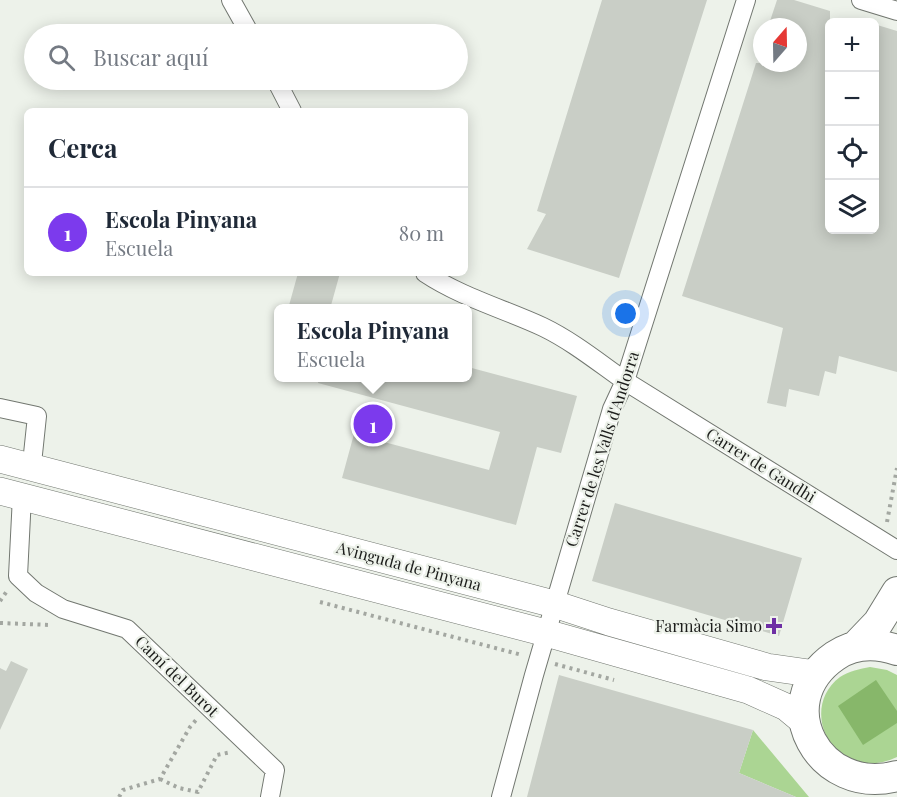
<!DOCTYPE html>
<html lang="es">
<head>
<meta charset="utf-8">
<style>
	:root { --surface:#fff; --page:#f6f6f7; --text:#1f2937; --muted:#747a83; --line:#e0e1e3; --accent:#7c3aed }
	body { margin:0; font-family:"Playfair Display",serif; background:var(--page); color:var(--text) }
	.controls { position:absolute; right:18px; top:18px; display:grid; overflow:hidden; border-radius:9px; box-shadow:0 3px 15px #0003 }
	.controls button { width:54px; height:54px; display:grid; place-items:center; padding:0; border:0; border-bottom:2px solid var(--line); background:var(--surface); color:var(--text); font:30px sans-serif }
	.compass { position:absolute; left:753px; top:18px; width:54px; height:54px; border-radius:50%; background:var(--surface); box-shadow:0 3px 15px #0003; rotate:20deg }
	.you { position:absolute; left:626px; top:314px; width:21px; height:21px; margin:-15px; border:4px solid #fff; border-radius:50%; background:#1a73e8; box-shadow:0 0 0 9px #1a73e833 }
	.badge { display:grid; place-items:center; width:39px; height:39px; border-radius:50%; background:var(--accent); color:#fff; font-size:20px; font-weight:700 }
	.pin { position:absolute; translate:-50% -50%; border:3px solid #fff; box-shadow:0 2px 6px #0006 }
	.popup { position:absolute; left:274px; top:304px; width:198px; height:78px; box-sizing:border-box; display:grid; place-content:center; border-radius:9px; background:var(--surface); filter:drop-shadow(0 2px 4px #0005); font-size:20px; white-space:nowrap; color:var(--muted) }
	.popup b { font-size:22px; color:var(--text) }
	.popup::after { content:''; position:absolute; left:50%; top:100%; margin-left:-12px; border:12px solid transparent; border-top-color:var(--surface) }
	.list { margin:0; padding:0; list-style:none }
	h2 { display:flex; justify-content:space-between; align-items:center; height:78px; margin:0; padding:0 24px; font-size:26px }
	h2 small { font-size:20px; font-weight:400; color:var(--muted) }
	.list li { display:grid; grid-template-columns:39px 1fr auto; gap:18px; align-items:center; box-sizing:border-box; height:90px; padding:0 24px; border-top:2px solid var(--line) }
	.list b { display:block; font-size:22px; white-space:nowrap }
	.list p { margin:0; font-size:20px; white-space:nowrap; color:var(--muted) }
	.list em { font-size:20px; font-style:normal; color:var(--muted) }
	.icon { flex:none; width:33px; height:33px; fill:none; stroke:currentColor; stroke-width:2; stroke-linecap:round; stroke-linejoin:round }
	.map { position:relative; flex:none; width:897px; height:797px; overflow:hidden }
	.search { position:absolute; background:var(--surface); box-shadow:0 3px 15px #0003; left:24px; top:24px; width:444px; height:66px; display:flex; align-items:center; gap:15px; box-sizing:border-box; padding:0 21px; border-radius:33px; color:var(--muted); font-size:22px }
	.panel { position:absolute; background:var(--surface); box-shadow:0 3px 15px #0003; left:24px; top:108px; width:444px; height:168px; border-radius:9px }
	.map>svg:first-child { display:block }
	.green { fill:#abd593 }
	.water { fill:#87b76a }
	.building { fill:#c9cec6 }
	.lines { fill:none; stroke-linecap:round; stroke-linejoin:round }
	.street-casing { stroke:#727770; stroke-width:20 }
	.secondary-casing { stroke:#727770; stroke-width:28 }
	.primary-casing { stroke:#727770; stroke-width:32 }
	.path { stroke:#a3a7a1; stroke-width:4; stroke-dasharray:3 4.5; stroke-linecap:butt }
	.street { stroke:#fff; stroke-width:18 }
	.secondary { stroke:#fff; stroke-width:27 }
	.primary { stroke:#fff; stroke-width:30 }
	.poi-dot { fill:#6e2fa4; stroke:#edf2ea; stroke-width:2 }
	.labels { text-anchor:middle; stroke-width:4.5; stroke-linejoin:round; paint-order:stroke }
	.street-label { font-size:16px; fill:#1c1d1b; stroke:#edf2ea }
	.poi-label { font-size:16px; fill:#1c1d1b; stroke:#edf2ea; text-anchor:end }
</style>
</head>
<body>
<div class="map">
<svg width="897" height="797" viewBox="0 0 897 797">
	<rect width="100%" height="100%" fill="#edf2ea"/>
	<path class="green" d="M870 667 887 670 897 675V757C835 786 796 710 840 677 849 671 860 669 870 667Z
		M753 730 809 797H796L739 773Z"/>
	<path class="water" d="M876 680 897 711V723L863 745 838 706Z"/>
	<path class="building" d="M602 0H707L619 278 527 249 546 214 537 211Z
		M777 0H794L830 11V230H874V24L897 31V372L839 356 836 374 825 371 819 396 789 389 786 407 767 403 783 328 682 296 756 63H798V27H768Z
		M298 273H340L330 309H288Z
		M468 367 577 396 561 453 537 447 516 525 342 478 354 434 489 470 500 432 318 383 319 378H468Z
		M615 503 802 558 779 636 592 581Z
		M11 661 28 669 0 730V668L6 671Z
		M559 675 753 730 739 773 796 797H527Z"/>
	<g class="lines">
		<g class="street-casing">
			<path id="street" d="M231 0 250 34
				M861 0 897 11
				M276 80 292 111
				M425 273C461 297 504 309 543 327 572 341 598 362 625 381L897 550
				M0 408 37 416 33 454 30 467
				M22 496 18 576 36 593 63 609 127 629 275 770 270 797
				M501 797 534 675 612 409 625 381 746 0"/>
		</g>
		<g class="secondary-casing">
			<path id="secondary" d="M0 459 554 604 609 622 767 667 816 674
				M0 491 546 633 748 690 786 707 804 722"/>
		</g>
		<g class="primary-casing">
			<path id="primary" d="M855 647 878 623 897 592
				M897 650C876 643 854 643 835 656 767 703 820 797 897 776"/>
		</g>
		<path class="path" d="M887 522 897 468
			M0 601 7 591
			M320 602 522 655
			M0 623 50 625
			M555 664 614 680
			M160 779 179 788 198 792 217 755 231 752
			M119 797 123 790 160 779 190 727 196 720"/>
		<use href="#street" class="street"/>
		<use href="#secondary" class="secondary"/>
		<use href="#primary" class="primary"/>
	</g>
	<path class="poi-dot" d="M771 617h6v6h6v6h-6v6h-6v-6h-6v-6h6z"/>
	<g class="labels">
		<g class="street-label">
			<text transform="translate(602 449) rotate(-72)" y="6">Carrer de les Valls d'Andorra</text>
			<text transform="translate(761 465) rotate(32)" y="6">Carrer de Gandhi</text>
			<text transform="translate(409 566) rotate(15)" y="6">Avinguda de Pinyana</text>
			<text transform="translate(177 676) rotate(44)" y="6">Camí del Burot</text>
		</g>
		<g class="poi-label">
			<text x="762" y="632">Farmàcia Simo</text>
		</g>
	</g>
</svg>
<div class="controls">
<button>+</button>
<button>−</button>
<button><svg class="icon" aria-label="locate" viewBox="0 0 24 24"><circle cx="12" cy="12" r="6"/><path d="M12 2v4M12 18v4M2 12h4M18 12h4"/></svg></button>
<button><svg class="icon" aria-label="layers" viewBox="0 0 24 24"><path d="M12 4l9 5-9 5-9-5zM3 14l9 5 9-5"/></svg></button>
</div>
<svg class="compass" viewBox="-18 -18 36 36"><path d="M0-13l5 13h-10z" fill="#e53935"/><path d="M0 13l5-13h-10z" fill="#747a83"/></svg>
<div class="you"></div>
<div class="pin badge" style="left:373px;top:424px">1</div>
<div class="popup"><b>Escola Pinyana</b>Escuela</div>
<div class="search"><svg class="icon" aria-label="search" viewBox="0 0 24 24"><circle cx="10" cy="10" r="6"/><path d="M15 15l6 6"/></svg>Buscar aquí</div>
<section class="panel">
<h2>Cerca<small></small></h2>
<ul class="list">
<li><span class="badge">1</span><div><b>Escola Pinyana</b><p>Escuela</p></div><em>80 m</em></li>
</ul>
</section>
</div>
</body>
</html>
